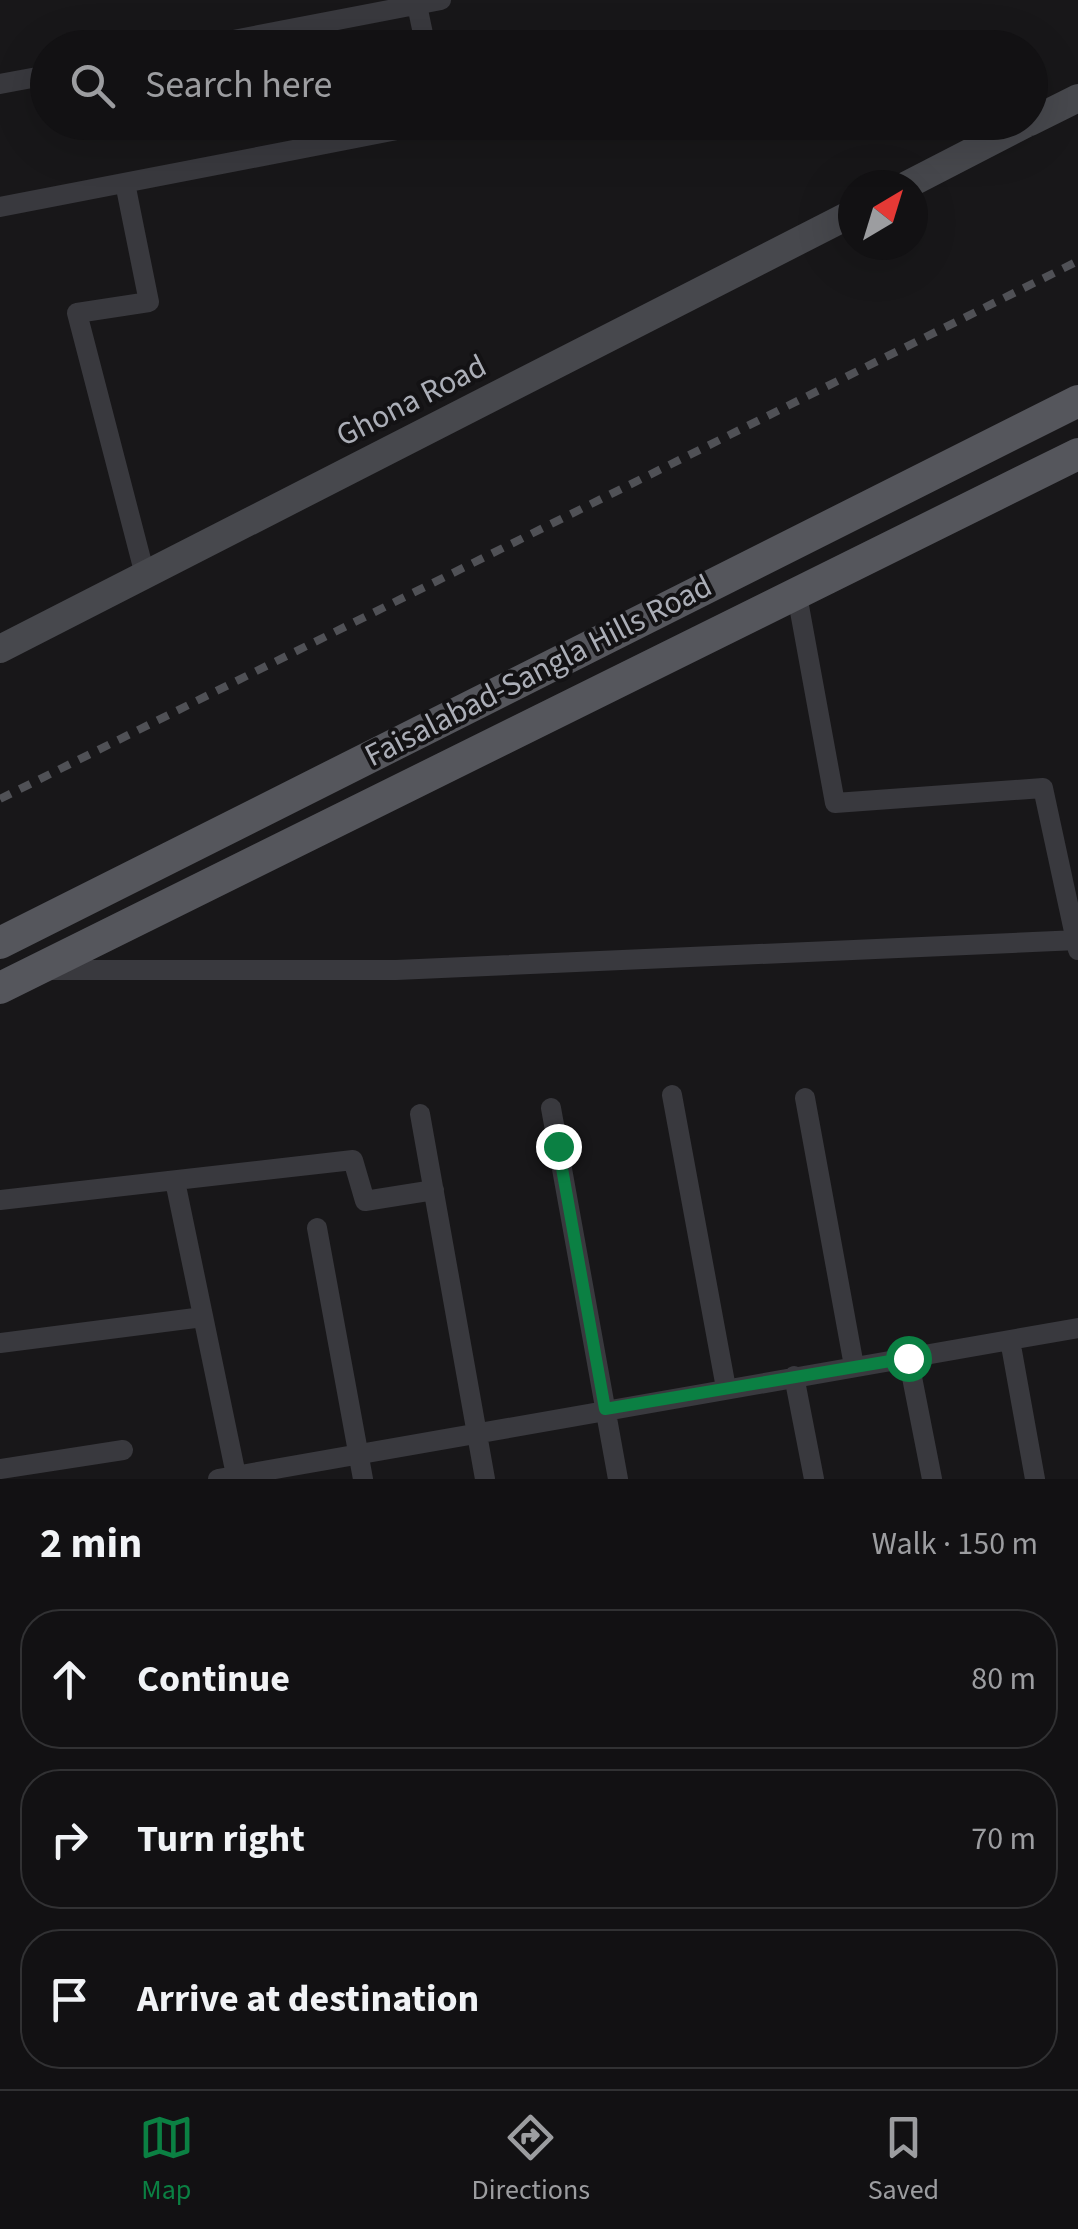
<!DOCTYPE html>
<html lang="en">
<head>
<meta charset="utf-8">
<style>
	:root { --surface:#121113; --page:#1b1a1c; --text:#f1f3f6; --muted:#9c9da0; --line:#313133; --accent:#0b8043 }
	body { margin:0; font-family:"Source Sans 3",sans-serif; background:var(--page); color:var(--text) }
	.compass { position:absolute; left:838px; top:170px; width:90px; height:90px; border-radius:50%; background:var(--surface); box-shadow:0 10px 40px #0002; rotate:38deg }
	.stop { position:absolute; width:30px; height:30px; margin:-22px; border:8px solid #0b8043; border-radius:50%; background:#fff }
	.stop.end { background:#0b8043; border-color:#fff; box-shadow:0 2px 10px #0008 }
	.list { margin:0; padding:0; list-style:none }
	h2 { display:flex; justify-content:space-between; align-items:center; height:130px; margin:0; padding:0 40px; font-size:42px }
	h2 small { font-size:32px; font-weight:400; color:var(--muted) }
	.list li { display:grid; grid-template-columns:65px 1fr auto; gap:30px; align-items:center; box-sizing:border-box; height:140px; margin:0 20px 20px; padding:0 20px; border:2px solid var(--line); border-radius:40px }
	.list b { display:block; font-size:38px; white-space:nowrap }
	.list em { font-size:32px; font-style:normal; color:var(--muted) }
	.icon { flex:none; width:55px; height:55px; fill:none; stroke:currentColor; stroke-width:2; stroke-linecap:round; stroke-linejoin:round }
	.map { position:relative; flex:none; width:1078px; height:1479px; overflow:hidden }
	.search { position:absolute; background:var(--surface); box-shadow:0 10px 40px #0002; left:30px; right:30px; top:30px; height:110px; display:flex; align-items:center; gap:25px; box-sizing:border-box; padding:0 35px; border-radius:55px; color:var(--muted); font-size:38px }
	.sheet { height:610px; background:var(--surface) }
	nav { display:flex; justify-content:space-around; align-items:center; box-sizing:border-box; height:140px; border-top:2px solid var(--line); background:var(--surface); font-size:28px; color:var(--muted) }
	nav a { display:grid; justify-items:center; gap:5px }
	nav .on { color:var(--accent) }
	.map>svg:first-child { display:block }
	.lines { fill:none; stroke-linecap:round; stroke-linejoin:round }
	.street { stroke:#39393e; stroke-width:20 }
	.secondary { stroke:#47484d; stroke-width:28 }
	.primary { stroke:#55565c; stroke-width:32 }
	.rail { stroke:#505156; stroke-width:8; stroke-dasharray:12 10; stroke-linecap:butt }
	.route { stroke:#0b8043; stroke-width:12 }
	.labels { text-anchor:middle; stroke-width:8; stroke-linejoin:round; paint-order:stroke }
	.street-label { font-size:32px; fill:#abaeb7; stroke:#131214 }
</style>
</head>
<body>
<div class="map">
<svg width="1078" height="1479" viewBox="0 0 1078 1479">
	<rect width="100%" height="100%" fill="#181719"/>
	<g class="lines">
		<path class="street" d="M417 5 426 48
			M192 48 441 0
			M0 84 48 75
			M125 183 149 302 77 313 145 575
			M0 207 438 122
			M797 595 835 803 1043 788 1078 950
			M48 970H396L1078 940
			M672 1095 726 1388
			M805 1098 854 1366
			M551 1108 618 1479
			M420 1114 485 1479
			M175 1181 236 1475
			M0 1200 353 1160 365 1201 434 1190
			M317 1228 363 1479
			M1010 1340 1035 1479
			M0 1343 203 1317
			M908 1357 932 1479
			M794 1376 814 1479
			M0 1469 123 1450
			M218 1479 1078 1328"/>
		<path class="secondary" d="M1030 122 1078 98
			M907 185 1029 122
			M0 649 853 213"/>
		<path class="primary" d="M0 943 1078 401
			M0 988 1078 454"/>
		<path class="rail" d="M0 799 1078 261"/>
	</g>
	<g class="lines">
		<path class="route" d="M558 1146 605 1409 908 1358"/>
	</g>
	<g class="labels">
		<g class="street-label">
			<text transform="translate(411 400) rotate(-27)" y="11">Ghona Road</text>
			<text transform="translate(538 670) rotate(-27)" y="11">Faisalabad-Sangla Hills Road</text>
		</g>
	</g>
</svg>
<svg class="compass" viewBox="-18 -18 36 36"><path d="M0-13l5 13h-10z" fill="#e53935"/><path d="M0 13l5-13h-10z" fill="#9c9da0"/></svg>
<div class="stop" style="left:908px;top:1358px"></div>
<div class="stop end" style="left:558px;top:1146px"></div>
<div class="search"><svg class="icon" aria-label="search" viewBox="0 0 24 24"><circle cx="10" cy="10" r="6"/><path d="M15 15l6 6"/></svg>Search here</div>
</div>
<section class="sheet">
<h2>2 min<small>Walk · 150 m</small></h2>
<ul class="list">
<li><svg class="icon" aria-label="ahead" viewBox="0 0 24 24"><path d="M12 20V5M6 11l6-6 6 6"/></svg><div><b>Continue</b></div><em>80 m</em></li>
<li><svg class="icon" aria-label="right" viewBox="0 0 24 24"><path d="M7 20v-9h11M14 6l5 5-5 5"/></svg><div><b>Turn right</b></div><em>70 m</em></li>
<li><svg class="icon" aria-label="arrive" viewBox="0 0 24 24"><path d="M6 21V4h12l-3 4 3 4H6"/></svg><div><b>Arrive at destination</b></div></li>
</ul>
</section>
<nav>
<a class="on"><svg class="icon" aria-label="map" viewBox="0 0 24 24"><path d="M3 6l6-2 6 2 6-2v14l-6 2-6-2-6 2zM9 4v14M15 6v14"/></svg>Map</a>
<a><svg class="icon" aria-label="directions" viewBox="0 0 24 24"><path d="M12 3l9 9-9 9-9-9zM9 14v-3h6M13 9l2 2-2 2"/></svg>Directions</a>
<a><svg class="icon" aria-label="saved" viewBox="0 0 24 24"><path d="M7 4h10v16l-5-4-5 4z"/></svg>Saved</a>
</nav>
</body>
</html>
